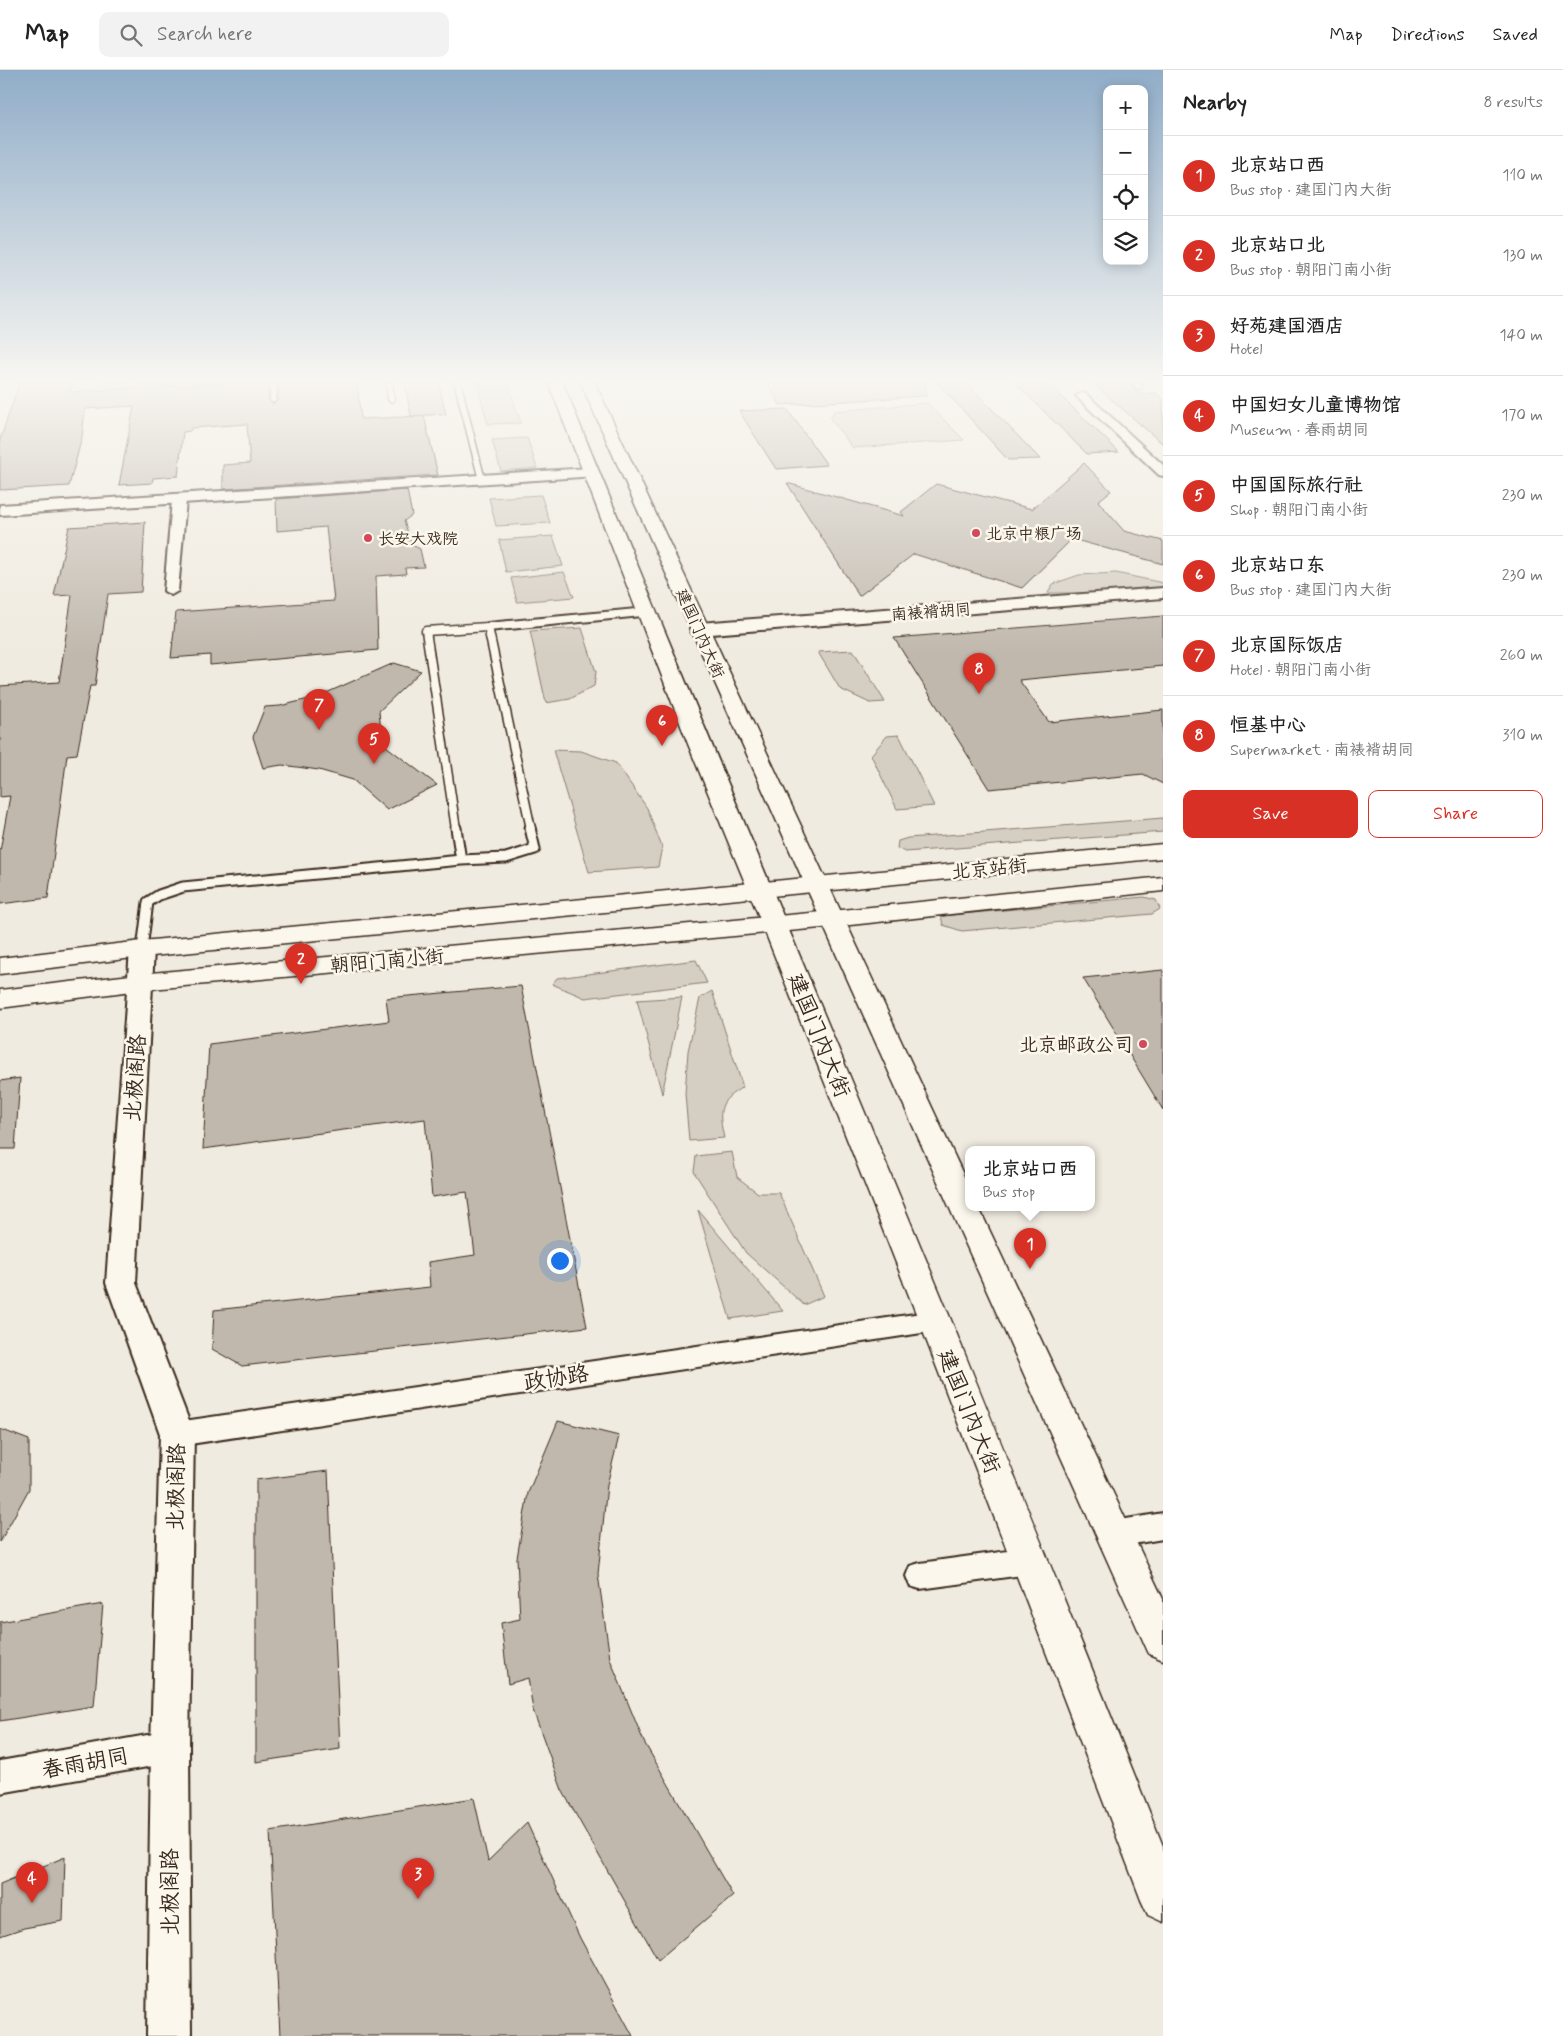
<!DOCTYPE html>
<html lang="en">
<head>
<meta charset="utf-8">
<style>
	:root { --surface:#fff; --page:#f2f2f2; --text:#222; --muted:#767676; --line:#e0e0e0; --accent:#d93025 }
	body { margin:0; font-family:Mynerve,"LXGW WenKai TC",sans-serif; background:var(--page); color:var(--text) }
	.controls { position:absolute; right:15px; top:15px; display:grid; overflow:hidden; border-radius:10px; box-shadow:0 2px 12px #0003 }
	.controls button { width:45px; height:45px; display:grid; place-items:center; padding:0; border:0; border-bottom:1px solid var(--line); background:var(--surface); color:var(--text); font:25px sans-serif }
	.you { position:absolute; left:559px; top:1190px; width:18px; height:18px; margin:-12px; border:4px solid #fff; border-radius:50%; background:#1a73e8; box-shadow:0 0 0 8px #1a73e833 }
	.badge { display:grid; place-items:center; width:32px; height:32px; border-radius:50%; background:var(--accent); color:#fff; font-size:16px; font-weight:700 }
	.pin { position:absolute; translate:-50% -41px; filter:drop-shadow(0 1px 2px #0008) }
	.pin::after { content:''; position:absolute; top:26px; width:18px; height:15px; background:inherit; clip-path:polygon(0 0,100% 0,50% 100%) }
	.popup { position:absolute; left:965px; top:1076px; width:130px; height:65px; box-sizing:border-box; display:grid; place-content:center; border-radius:10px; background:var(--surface); filter:drop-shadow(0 1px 4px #0005); font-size:16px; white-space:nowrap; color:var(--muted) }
	.popup b { font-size:19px; color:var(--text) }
	.popup::after { content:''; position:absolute; left:50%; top:100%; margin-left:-10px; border:10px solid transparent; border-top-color:var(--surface) }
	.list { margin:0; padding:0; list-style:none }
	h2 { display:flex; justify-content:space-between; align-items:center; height:65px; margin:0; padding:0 20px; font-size:21px }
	h2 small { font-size:16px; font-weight:400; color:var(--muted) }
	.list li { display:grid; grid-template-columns:32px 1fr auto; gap:15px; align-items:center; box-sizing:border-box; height:80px; padding:0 20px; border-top:1px solid var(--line) }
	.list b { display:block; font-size:19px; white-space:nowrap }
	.list p { margin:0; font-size:16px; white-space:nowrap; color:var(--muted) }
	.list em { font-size:16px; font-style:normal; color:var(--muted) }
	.actions { display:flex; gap:10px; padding:15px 20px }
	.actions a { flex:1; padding:11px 0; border:1px solid var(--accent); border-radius:10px; text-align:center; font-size:18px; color:var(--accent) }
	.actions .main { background:var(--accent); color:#fff }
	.icon { flex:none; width:28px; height:28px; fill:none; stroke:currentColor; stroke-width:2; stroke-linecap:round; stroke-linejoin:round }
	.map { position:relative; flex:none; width:1163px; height:1966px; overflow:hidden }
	header { display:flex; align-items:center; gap:30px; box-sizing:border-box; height:70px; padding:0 25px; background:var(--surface); border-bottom:1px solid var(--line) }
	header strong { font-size:24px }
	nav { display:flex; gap:28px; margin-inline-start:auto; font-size:18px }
	.search { width:350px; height:45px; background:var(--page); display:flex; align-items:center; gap:12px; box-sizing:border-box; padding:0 18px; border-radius:10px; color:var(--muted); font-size:19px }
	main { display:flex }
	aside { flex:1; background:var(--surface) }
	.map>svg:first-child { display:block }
	.green { fill:#d5cec3; stroke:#887c70 }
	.building { fill:#c0b8ad; stroke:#3b2a1e }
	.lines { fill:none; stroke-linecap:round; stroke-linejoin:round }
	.service-far2-casing { stroke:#3b2a1e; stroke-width:9 }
	.service-far1-casing { stroke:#3b2a1e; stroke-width:11 }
	.service-casing { stroke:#3b2a1e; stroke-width:13 }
	.minor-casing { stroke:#3b2a1e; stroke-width:4 }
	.tertiary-casing { stroke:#3b2a1e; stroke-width:4 }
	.secondary-casing { stroke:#3b2a1e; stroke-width:3 }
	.trunk-casing { stroke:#3b2a1e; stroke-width:3 }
	.service-far2 { stroke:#fbf7ec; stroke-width:6 }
	.service-far1 { stroke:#fbf7ec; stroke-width:8 }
	.service { stroke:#fbf7ec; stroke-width:9 }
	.minor { fill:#fbf7ec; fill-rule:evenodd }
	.tertiary { fill:#fbf7ec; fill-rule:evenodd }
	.secondary { fill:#fbf7ec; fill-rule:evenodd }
	.trunk { fill:#fbf7ec; fill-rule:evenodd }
	.poi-dot { fill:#d1495b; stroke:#fbf7ec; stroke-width:2 }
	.labels { text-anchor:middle; stroke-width:5; stroke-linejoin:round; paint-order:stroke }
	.far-poi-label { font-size:16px; fill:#3b2a1e; stroke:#fbf7ec; text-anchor:start }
	.far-street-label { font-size:16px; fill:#3b2a1e; stroke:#fbf7ec }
	.street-label { font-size:19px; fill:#3b2a1e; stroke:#fbf7ec }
	.poi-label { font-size:19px; fill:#3b2a1e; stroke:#fbf7ec; text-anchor:end }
	.near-street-label { font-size:22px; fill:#3b2a1e; stroke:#fbf7ec }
</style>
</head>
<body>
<header>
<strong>Map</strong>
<div class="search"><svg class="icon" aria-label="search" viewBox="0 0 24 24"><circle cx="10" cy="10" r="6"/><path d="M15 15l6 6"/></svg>Search here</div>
<nav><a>Map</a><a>Directions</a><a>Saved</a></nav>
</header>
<main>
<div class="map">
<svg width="1163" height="1966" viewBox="0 0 1163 1966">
	<rect width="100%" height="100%" fill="#f0ebe0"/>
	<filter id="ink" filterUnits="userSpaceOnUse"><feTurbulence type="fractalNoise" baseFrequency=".02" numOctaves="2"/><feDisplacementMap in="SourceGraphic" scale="10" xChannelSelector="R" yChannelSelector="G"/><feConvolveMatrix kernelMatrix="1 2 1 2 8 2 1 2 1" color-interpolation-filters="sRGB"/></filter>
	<g filter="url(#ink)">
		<path class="green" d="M101 311H247L99 318Z
			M476 311H507L521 353 488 354Z
			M927 333 964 370 853 378 830 348 834 341Z
			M527 368 537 398 501 401 492 370Z
			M541 425 550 453 496 456 489 428Z
			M553 466 563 496 506 502 499 470Z
			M564 502 574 527 517 532 511 508Z
			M1116 503 1163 513V517L1119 523H1048L1053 514 1079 505Z
			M582 558 596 602 594 616 570 629 546 633 530 561Z
			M853 580 885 632 870 633 840 619 818 582Z
			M899 665 934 736 897 739 871 685 887 666Z
			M553 680 581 681 616 693 647 738 662 777 658 797 589 802Z
			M1163 748V762L905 782 897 778 898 771 908 768Z
			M1144 827 1156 830 1160 839 1152 844 962 861 943 855 941 846Z
			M696 890 707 913 585 928 552 914 557 908Z
			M712 921 743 1017C718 1031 718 1041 724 1068L689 1071 685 1024 688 981 700 928Z
			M682 927 662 1024 637 930Z
			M732 1082 737 1107 758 1123H779L824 1226 804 1235 746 1183 694 1102 696 1086Z
			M698 1140 783 1241 730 1249Z"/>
		<path class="building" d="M20 311H73L70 322 269 311 268 329 273 334 278 330 279 311H357L361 349 424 346 438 405 223 419V395L250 393 247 354 191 358 190 361 183 362 178 406 153 408 152 413 119 415 134 336 85 339 82 367 69 416 0 420V370Z
			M404 311H438L446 344 411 346Z
			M805 311H926V326L780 335 767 313Z
			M936 311H965L1040 389 1008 390Z
			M1013 311H1045L1119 382 1087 384Z
			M1090 311H1124L1140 324 1156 323 1163 329V374Z
			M787 339 827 395 776 399 739 341Z
			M1084 393 1111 421 1098 431 1124 461 1163 471V494L1072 469 1022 518 914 484 859 526 787 413 904 446 901 442 936 414 1032 439Z
			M407 420 412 445 404 451 412 475 420 479 424 497 405 498 406 504 376 506 378 580 210 595V585L171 588 176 542 334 531 326 457 277 461 276 429Z
			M145 452 141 522 108 524 95 616H90L77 684 67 685 48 828 0 834V781L10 726 0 727V616L59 612 72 525 54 526 69 457Z
			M1163 546V596L1019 610 1049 652 1163 640V714L1143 704 989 719 894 568Z
			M394 593 421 601 379 641 382 673 437 715 387 740 353 710 319 700 282 695 263 698 253 667 265 637 280 636 317 627Z
			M1163 900V1040L1083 908Z
			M521 916 587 1257 242 1296 212 1279 214 1240 430 1217 428 1192 475 1185 467 1122 432 1127 425 1049 203 1079 209 974 389 951 386 928Z
			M20 1008 15 1079H0V1011Z
			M558 1351 619 1366 607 1415 598 1504 610 1589 644 1672 733 1826 658 1890 562 1720 533 1640 528 1608 508 1614 501 1553 520 1549 517 1488 528 1423Z
			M0 1359 29 1370V1419L0 1472Z
			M328 1401 340 1679 256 1692V1410Z
			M103 1534 94 1636 0 1651V1552Z
			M474 1728 488 1791 527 1753 580 1868 633 1966H280L270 1761Z
			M65 1787 63 1851 24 1858 0 1866V1814Z"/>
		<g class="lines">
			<g class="service-far2-casing">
				<path id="service-far2" d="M389 311 391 329
					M457 311 482 410
					M1133 311 1139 316
					M273 329 274 311"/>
			</g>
			<g class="service-far1-casing">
				<path id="service-far1" d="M456 759 426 561 488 557 531 759"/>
			</g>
			<g class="service-casing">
				<path id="service" d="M456 758 461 790
					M461 790 506 788 535 779 530 758
					M142 879 148 832 159 825 183 817 461 790"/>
			</g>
			<g class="minor-casing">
				<path id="minor" d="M1082 323 1086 324 1163 395V406L1159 405 1078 328 1076 326Z
					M179 426 186 430 178 521 171 525 164 521 172 430Z
					M647 538 654 542 652 545 488 561 481 557 488 553Z
					M935 1241 944 1244 948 1251 944 1258 935 1261 177 1376 167 1372 164 1364 167 1356 177 1352Z
					M1163 1443V1469L1114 1477 1104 1473 1100 1464 1104 1455 1114 1451Z
					M1029 1478 1039 1482 1043 1491 1039 1500 1029 1504 920 1519 910 1516 906 1506 910 1496 920 1493Z
					M170 1661 181 1666 186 1677 181 1688 170 1693 0 1723V1691Z"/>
			</g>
			<g class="tertiary-casing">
				<path id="tertiary" d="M590 398 598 403 596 406 0 445V435Z
					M1163 518V528L699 565 692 563 690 559 692 555 699 553Z
					M142 871 151 874 154 879 136 1213 194 1364 189 1677 191 1966H147L151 1677 160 1364 106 1213 130 879 133 874Z"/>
			</g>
			<g class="secondary-casing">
				<path id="secondary" d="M1163 774V788L142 887 0 904V888L142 871Z
					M1163 807V821L832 857 140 920 0 938V920L140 904 832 841Z"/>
			</g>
			<g class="trunk-casing">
				<path id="trunk" d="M548 311H562C689 623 820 933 949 1245 1021 1421 1092 1599 1163 1776V1852L1148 1845 1141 1830 919 1251 762 854 688 674Z
					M580 311H594L969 1117V1138H979L1163 1529V1590L1149 1584Z"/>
			</g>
			<use href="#service-far2" class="service-far2"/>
			<use href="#service-far1" class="service-far1"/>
			<use href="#service" class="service"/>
			<use href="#minor" class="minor"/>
			<use href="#tertiary" class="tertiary"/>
			<use href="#secondary" class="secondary"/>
			<use href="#trunk" class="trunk"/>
		</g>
	</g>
	<linearGradient id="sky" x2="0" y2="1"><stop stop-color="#90adc8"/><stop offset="0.53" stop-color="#f8f6f1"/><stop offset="1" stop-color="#f8f6f1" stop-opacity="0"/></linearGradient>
	<rect width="1163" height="586" fill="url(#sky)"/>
	<g class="poi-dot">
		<circle cx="976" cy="463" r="5"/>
		<circle cx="368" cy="468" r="5"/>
		<circle cx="1143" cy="974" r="5"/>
	</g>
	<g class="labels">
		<g class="far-poi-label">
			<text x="986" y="469">北京中粮广场</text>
			<text x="378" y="474">长安大戏院</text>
		</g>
		<g class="far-street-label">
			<text transform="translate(931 541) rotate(-4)" y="6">南裱褙胡同</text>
			<text transform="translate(701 563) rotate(66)" y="6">建国门内大街</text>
		</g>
		<g class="street-label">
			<text transform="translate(989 798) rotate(-5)" y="7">北京站街</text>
			<text transform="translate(387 890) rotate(-5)" y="7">朝阳门南小街</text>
		</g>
		<g class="poi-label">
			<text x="1133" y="981">北京邮政公司</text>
		</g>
		<g class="near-street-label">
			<text transform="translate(820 965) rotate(68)" y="8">建国门内大街</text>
			<text transform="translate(134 1008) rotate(-86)" y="8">北极阁路</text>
			<text transform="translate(556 1307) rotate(-9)" y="8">政协路</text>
			<text transform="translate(970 1341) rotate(68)" y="8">建国门内大街</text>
			<text transform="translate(175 1417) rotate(-89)" y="8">北极阁路</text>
			<text transform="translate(85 1692) rotate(-10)" y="8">春雨胡同</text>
			<text transform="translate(169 1822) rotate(-90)" y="8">北极阁路</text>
		</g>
	</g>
</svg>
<div class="controls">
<button>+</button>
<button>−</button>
<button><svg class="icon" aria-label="locate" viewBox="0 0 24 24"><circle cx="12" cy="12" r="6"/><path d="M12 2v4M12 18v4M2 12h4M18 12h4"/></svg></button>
<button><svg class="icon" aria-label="layers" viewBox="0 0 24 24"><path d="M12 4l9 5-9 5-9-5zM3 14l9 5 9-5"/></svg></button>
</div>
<div class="you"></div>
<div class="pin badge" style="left:1030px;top:1199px">1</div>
<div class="popup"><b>北京站口西</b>Bus stop</div>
<div class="pin badge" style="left:301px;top:914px">2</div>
<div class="pin badge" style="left:418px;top:1829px">3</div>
<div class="pin badge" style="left:32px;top:1833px">4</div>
<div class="pin badge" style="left:374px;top:694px">5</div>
<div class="pin badge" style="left:662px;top:676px">6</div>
<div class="pin badge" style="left:319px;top:660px">7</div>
<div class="pin badge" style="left:979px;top:624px">8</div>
</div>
<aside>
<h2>Nearby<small>8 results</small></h2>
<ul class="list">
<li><span class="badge">1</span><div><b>北京站口西</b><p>Bus stop · 建国门内大街</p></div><em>110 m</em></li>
<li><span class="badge">2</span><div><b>北京站口北</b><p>Bus stop · 朝阳门南小街</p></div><em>130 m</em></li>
<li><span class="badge">3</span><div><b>好苑建国酒店</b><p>Hotel</p></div><em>140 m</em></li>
<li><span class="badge">4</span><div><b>中国妇女儿童博物馆</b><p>Museum · 春雨胡同</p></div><em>170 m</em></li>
<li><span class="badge">5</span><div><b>中国国际旅行社</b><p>Shop · 朝阳门南小街</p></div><em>230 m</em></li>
<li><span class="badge">6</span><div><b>北京站口东</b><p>Bus stop · 建国门内大街</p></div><em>230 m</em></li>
<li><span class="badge">7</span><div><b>北京国际饭店</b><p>Hotel · 朝阳门南小街</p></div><em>260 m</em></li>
<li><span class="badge">8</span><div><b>恒基中心</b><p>Supermarket · 南裱褙胡同</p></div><em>310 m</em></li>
</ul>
<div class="actions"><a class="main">Save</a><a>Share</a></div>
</aside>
</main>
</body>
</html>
